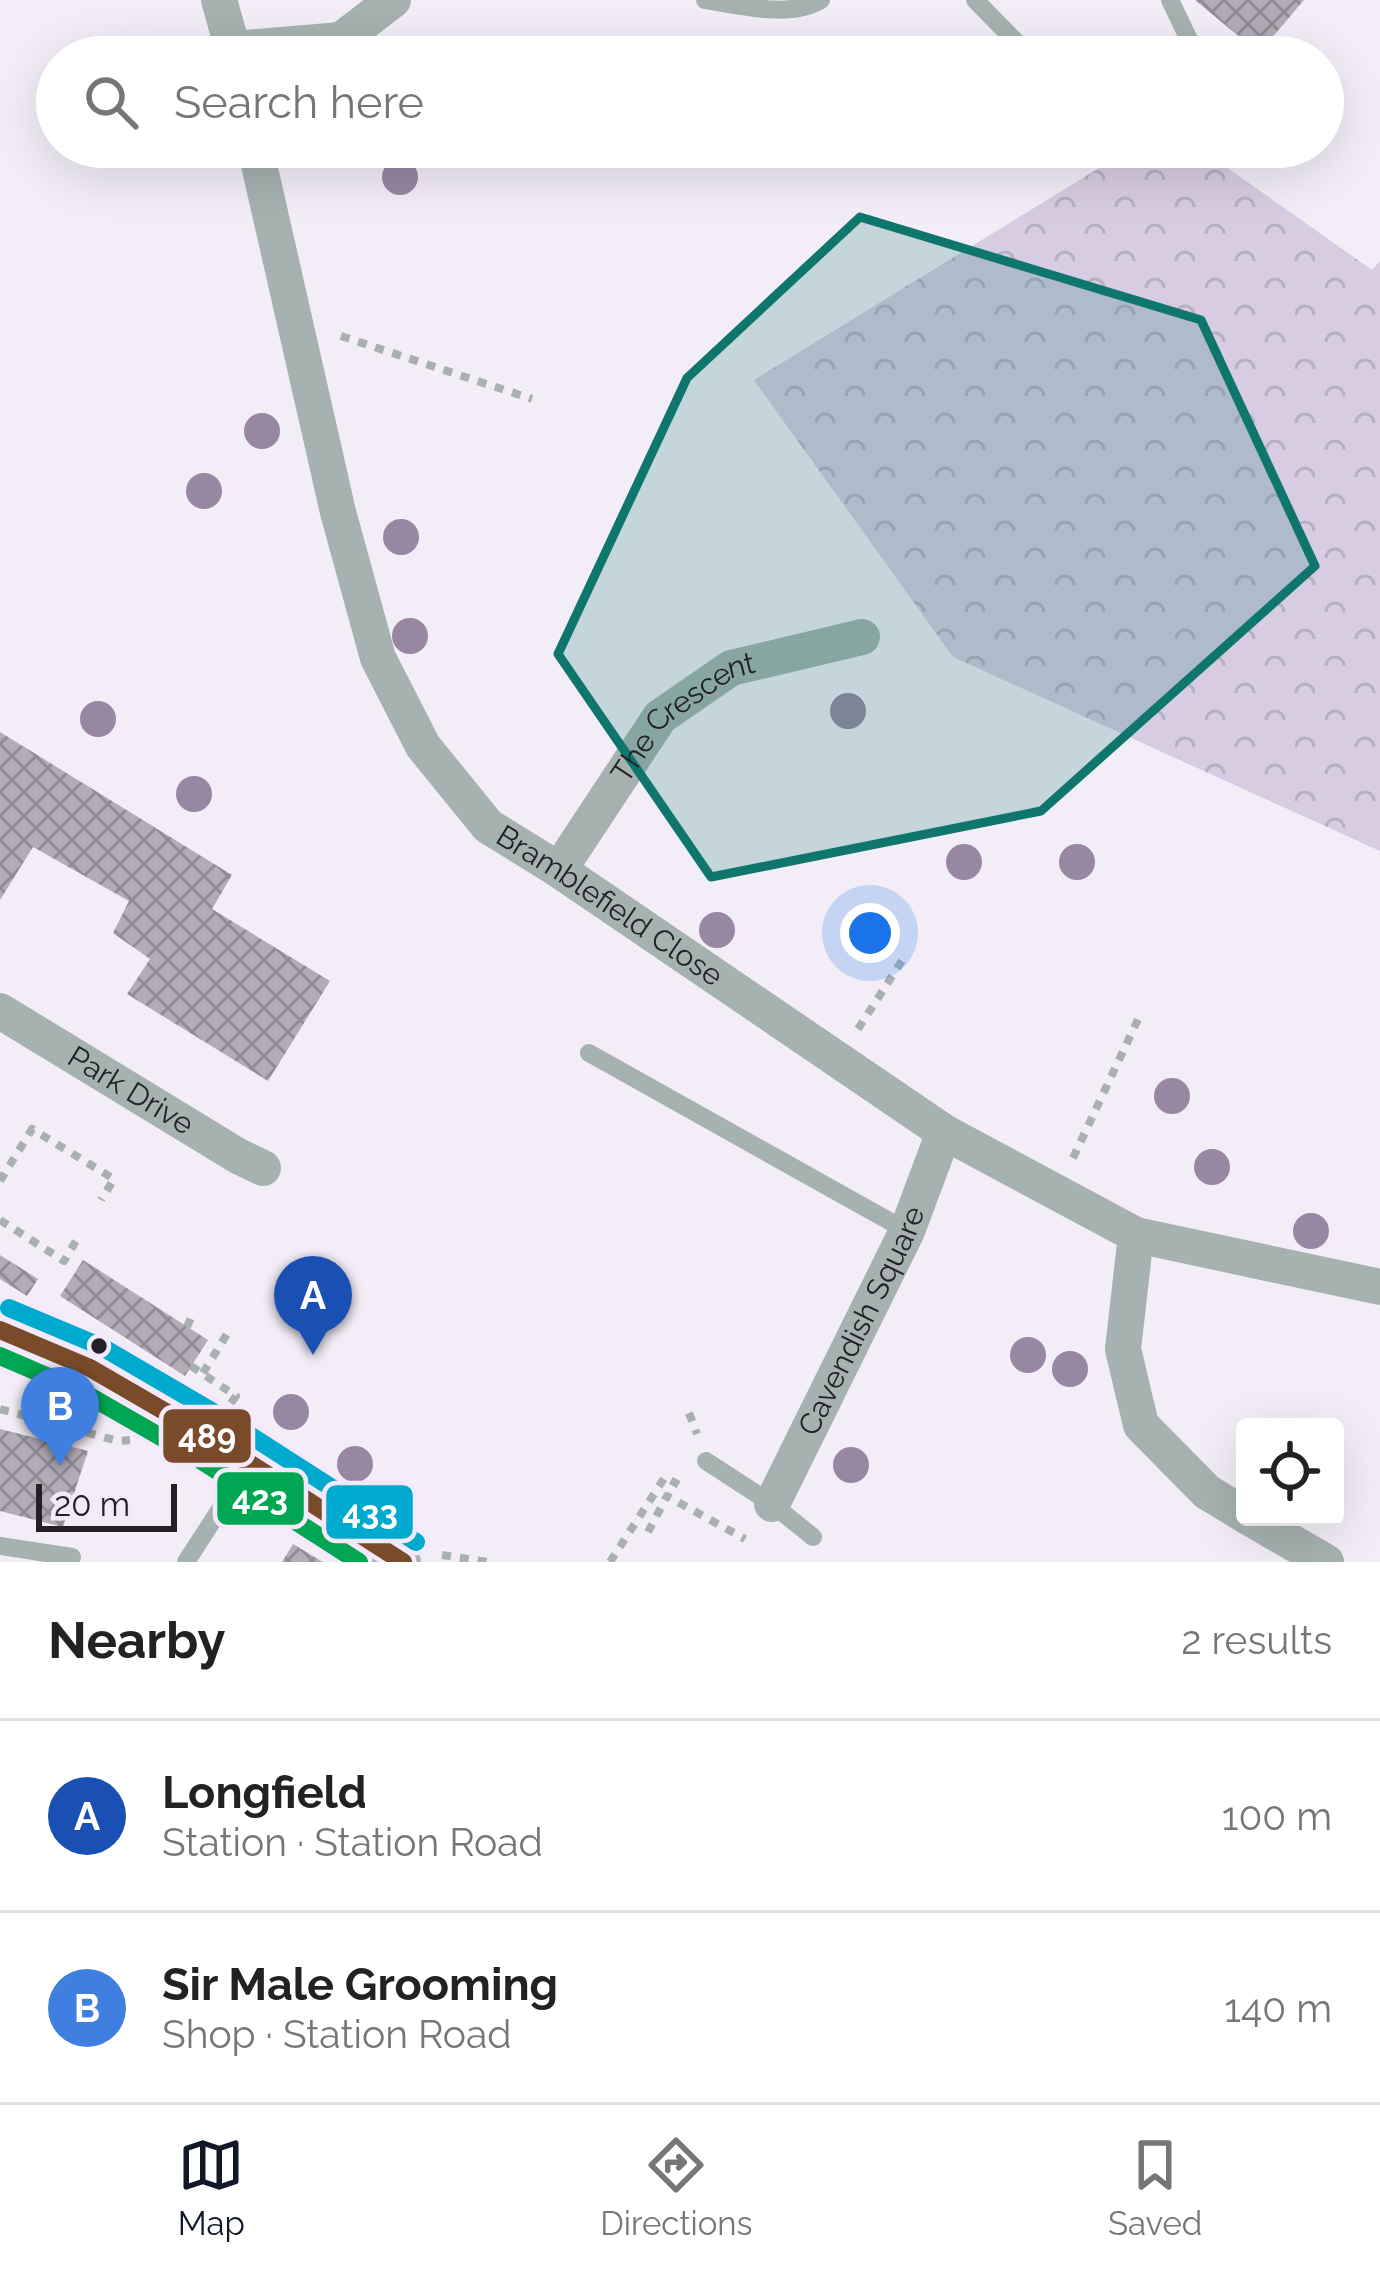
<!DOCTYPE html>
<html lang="en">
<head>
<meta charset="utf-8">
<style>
	:root { --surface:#fff; --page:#f2f2f2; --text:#222; --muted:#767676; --line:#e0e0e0; --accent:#111827 }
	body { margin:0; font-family:Raleway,sans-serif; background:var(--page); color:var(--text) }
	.controls { position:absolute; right:36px; bottom:36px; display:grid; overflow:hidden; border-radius:12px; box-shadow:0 12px 48px #0002 }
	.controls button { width:108px; height:108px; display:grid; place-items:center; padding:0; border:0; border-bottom:3px solid var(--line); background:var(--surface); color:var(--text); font:60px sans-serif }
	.scale { position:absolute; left:36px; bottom:30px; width:141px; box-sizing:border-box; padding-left:12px; border:6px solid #232026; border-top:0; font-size:33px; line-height:42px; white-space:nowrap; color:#232026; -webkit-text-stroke:9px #f3e9fb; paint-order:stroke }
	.you { position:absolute; left:870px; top:933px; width:42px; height:42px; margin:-30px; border:9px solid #fff; border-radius:50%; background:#1a73e8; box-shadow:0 0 0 18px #1a73e833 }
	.badge { display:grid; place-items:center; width:78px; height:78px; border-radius:50%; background:var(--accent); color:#fff; font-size:39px; font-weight:700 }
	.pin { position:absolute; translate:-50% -99px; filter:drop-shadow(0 3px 6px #0008) }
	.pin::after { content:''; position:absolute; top:63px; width:42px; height:36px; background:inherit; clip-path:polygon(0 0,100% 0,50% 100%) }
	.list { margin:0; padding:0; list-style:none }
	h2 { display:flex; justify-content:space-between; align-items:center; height:156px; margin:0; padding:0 48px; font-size:51px }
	h2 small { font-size:39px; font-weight:400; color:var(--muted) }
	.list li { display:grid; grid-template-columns:78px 1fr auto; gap:36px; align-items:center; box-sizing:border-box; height:192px; padding:0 48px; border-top:3px solid var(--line) }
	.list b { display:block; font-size:45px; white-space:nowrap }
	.list p { margin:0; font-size:39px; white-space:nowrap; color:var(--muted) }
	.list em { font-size:39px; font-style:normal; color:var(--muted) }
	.icon { flex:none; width:66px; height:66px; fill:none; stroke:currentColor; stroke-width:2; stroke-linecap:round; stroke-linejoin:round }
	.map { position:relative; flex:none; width:1380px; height:1562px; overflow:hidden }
	.search { position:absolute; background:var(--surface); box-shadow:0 12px 48px #0002; left:36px; right:36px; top:36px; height:132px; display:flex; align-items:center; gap:30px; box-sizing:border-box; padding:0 42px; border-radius:66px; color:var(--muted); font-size:45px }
	.sheet { height:540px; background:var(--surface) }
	nav { display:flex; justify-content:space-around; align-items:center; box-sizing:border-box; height:168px; border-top:3px solid var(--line); background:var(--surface); font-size:33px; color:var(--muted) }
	nav a { display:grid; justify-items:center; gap:6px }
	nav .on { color:var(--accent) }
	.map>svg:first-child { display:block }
	.forest { fill:url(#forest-crowns) }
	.building { fill:url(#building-cross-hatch) }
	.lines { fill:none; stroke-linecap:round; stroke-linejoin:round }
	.path { stroke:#a9b0b0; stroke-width:8; stroke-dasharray:9 9; stroke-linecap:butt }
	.service { stroke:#a6b2b0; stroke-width:18 }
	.minor { stroke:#a6b2b0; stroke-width:36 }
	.bus-1-casing { stroke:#f3e9fb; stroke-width:27 }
	.bus-2-casing { stroke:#f3e9fb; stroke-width:27 }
	.bus-3-casing { stroke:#f3e9fb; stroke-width:27 }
	.bus-1 { stroke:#7a4b2a; stroke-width:18 }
	.bus-2 { stroke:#00a651; stroke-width:18 }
	.bus-3 { stroke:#00a9ce; stroke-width:18 }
	.tree { fill:#9887a3 }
	.marked { fill:#0f766e; fill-opacity:0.2; stroke:#0f766e; stroke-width:9; stroke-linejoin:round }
	.bus-dot { fill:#232026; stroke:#f3e9fb; stroke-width:4.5 }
	.labels { text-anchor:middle; stroke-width:12; stroke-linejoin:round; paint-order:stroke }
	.street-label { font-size:30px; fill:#232026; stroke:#f3e9fb }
	.line-badge { stroke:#f3e9fb; stroke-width:4.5 }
	.badge-label { font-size:33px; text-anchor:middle; font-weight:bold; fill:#fff }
</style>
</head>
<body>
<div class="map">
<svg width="1380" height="1562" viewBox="0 0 1380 1562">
	<defs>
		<pattern id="forest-crowns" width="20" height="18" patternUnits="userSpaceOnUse" patternTransform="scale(3)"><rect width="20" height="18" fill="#d8cce2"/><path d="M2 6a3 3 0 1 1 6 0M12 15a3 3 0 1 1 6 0" fill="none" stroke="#b9afc2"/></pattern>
		<pattern id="building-cross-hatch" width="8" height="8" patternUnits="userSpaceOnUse" patternTransform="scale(3)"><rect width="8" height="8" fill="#b2acb7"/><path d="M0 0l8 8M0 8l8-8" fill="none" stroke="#908c95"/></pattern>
	</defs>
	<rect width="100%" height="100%" fill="#f2edf7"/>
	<path class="forest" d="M1133 147H1198L1372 270 1380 261V851L953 657 754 380Z"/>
	<path class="building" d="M1195 0H1304L1259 53Z
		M0 732 232 875 212 909 330 981 268 1081 127 994 150 959 113 933 129 901 33 847 0 900Z
		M0 1255 38 1279 27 1296 0 1279Z
		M83 1260 208 1340 185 1376 60 1296Z
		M0 1429 88 1451 63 1527 0 1511Z
		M293 1544 323 1562H282Z"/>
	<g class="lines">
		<path class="path" d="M341 336 532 399
			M858 1029 903 959
			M1073 1158 1141 1013
			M0 1181 32 1129 114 1179 101 1200
			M0 1220 64 1261 77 1239
			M187 1327 193 1313
			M191 1366 236 1396 229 1406
			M203 1373 227 1334
			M0 1409 118 1441 130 1440
			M689 1413 697 1434
			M648 1532 667 1496 745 1539
			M442 1555 487 1562
			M610 1562 665 1477 686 1489"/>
		<path class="service" d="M705 0C740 5 789 19 821 0
			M975 0 1031 57
			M1170 0 1192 46 1189 57
			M589 1053 907 1231
			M706 1461 772 1504 813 1537
			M0 1546 72 1557
			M186 1562 250 1463"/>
		<g class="minor">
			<path d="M219 0 235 57"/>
			<path d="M233 49 341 40 393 0"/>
			<path id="s1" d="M255 147 338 512 378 658 423 746 488 826 559 870 944 1132 1136 1235 1380 1287"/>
			<path id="s2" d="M559 870 660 717 731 668 862 637"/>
			<path id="s3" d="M0 1011 238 1156 263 1168"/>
			<path d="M1136 1235 1123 1349 1141 1425 1207 1492 1245 1515"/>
			<path d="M0 1330 90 1368 207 1436 403 1562"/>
			<path id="s4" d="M772 1504 907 1231 944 1132"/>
			<path d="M1248 1517 1326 1562"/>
		</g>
		<g class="bus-1-casing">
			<path id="bus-1" d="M0 1330 90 1368 207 1436 403 1562"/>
		</g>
		<g class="bus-2-casing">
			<path id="bus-2" d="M0 1356 79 1390 194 1456 359 1562"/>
		</g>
		<g class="bus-3-casing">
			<path id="bus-3" d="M9 1308 102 1347 220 1416 416 1542"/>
		</g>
		<use href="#bus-1" class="bus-1"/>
		<use href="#bus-2" class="bus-2"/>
		<use href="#bus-3" class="bus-3"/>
	</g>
	<g class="tree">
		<circle cx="400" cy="177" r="18"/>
		<circle cx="262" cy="431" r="18"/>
		<circle cx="204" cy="491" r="18"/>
		<circle cx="401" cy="537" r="18"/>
		<circle cx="410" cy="636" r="18"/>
		<circle cx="848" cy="711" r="18"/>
		<circle cx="98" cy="719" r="18"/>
		<circle cx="194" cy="794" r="18"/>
		<circle cx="964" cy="862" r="18"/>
		<circle cx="1077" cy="862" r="18"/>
		<circle cx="717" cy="930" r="18"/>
		<circle cx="1172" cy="1096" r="18"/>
		<circle cx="1212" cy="1167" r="18"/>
		<circle cx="1311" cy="1231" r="18"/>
		<circle cx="1028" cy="1355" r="18"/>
		<circle cx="1070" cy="1369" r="18"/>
		<circle cx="291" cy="1412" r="18"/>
		<circle cx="355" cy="1464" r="18"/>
		<circle cx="851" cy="1465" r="18"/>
	</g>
	<path class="marked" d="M860 217 1201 320 1315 566 1041 811 711 877 558 654 687 378Z"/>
	<circle class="bus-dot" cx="99" cy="1346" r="10"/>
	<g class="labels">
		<g class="street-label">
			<text dy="10" stroke="none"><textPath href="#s2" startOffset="201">The Crescent</textPath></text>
			<text dy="10" stroke="none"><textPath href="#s1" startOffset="873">Bramblefield Close</textPath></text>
			<text dy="10" stroke="none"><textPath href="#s3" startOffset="153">Park Drive</textPath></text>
			<text dy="10" stroke="none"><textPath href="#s4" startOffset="204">Cavendish Square</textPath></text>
		</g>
	</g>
	<g class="line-badge">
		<rect x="161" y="1407" width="92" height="58" rx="12" fill="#7a4b2a"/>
		<rect x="215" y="1470" width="91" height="57" rx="12" fill="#00a651"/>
		<rect x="324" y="1483" width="91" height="58" rx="12" fill="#00a9ce"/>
	</g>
	<g class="badge-label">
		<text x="207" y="1448">489</text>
		<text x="260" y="1510">423</text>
		<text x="370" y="1524">433</text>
	</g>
</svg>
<div class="controls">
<button><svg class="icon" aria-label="locate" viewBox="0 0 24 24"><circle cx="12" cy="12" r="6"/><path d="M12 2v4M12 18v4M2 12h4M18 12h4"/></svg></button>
</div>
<div class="scale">20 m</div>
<div class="you"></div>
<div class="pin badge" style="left:313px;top:1355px;background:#1a4fb4">A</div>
<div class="pin badge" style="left:60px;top:1466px;background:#3f7fe0">B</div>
<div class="search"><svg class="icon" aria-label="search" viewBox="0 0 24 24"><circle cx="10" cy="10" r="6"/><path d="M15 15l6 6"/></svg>Search here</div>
</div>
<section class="sheet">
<h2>Nearby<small>2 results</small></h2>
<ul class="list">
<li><span class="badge" style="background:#1a4fb4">A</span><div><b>Longfield</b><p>Station · Station Road</p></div><em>100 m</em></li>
<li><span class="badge" style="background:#3f7fe0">B</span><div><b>Sir Male Grooming</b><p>Shop · Station Road</p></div><em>140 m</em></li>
</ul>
</section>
<nav>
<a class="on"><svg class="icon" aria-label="map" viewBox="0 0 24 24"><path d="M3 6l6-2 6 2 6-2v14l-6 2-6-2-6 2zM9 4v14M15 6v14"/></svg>Map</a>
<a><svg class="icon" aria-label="directions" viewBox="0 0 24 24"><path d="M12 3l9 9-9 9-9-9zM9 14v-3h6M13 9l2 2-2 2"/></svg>Directions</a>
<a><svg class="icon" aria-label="saved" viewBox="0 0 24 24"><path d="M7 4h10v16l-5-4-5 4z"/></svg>Saved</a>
</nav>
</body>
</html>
